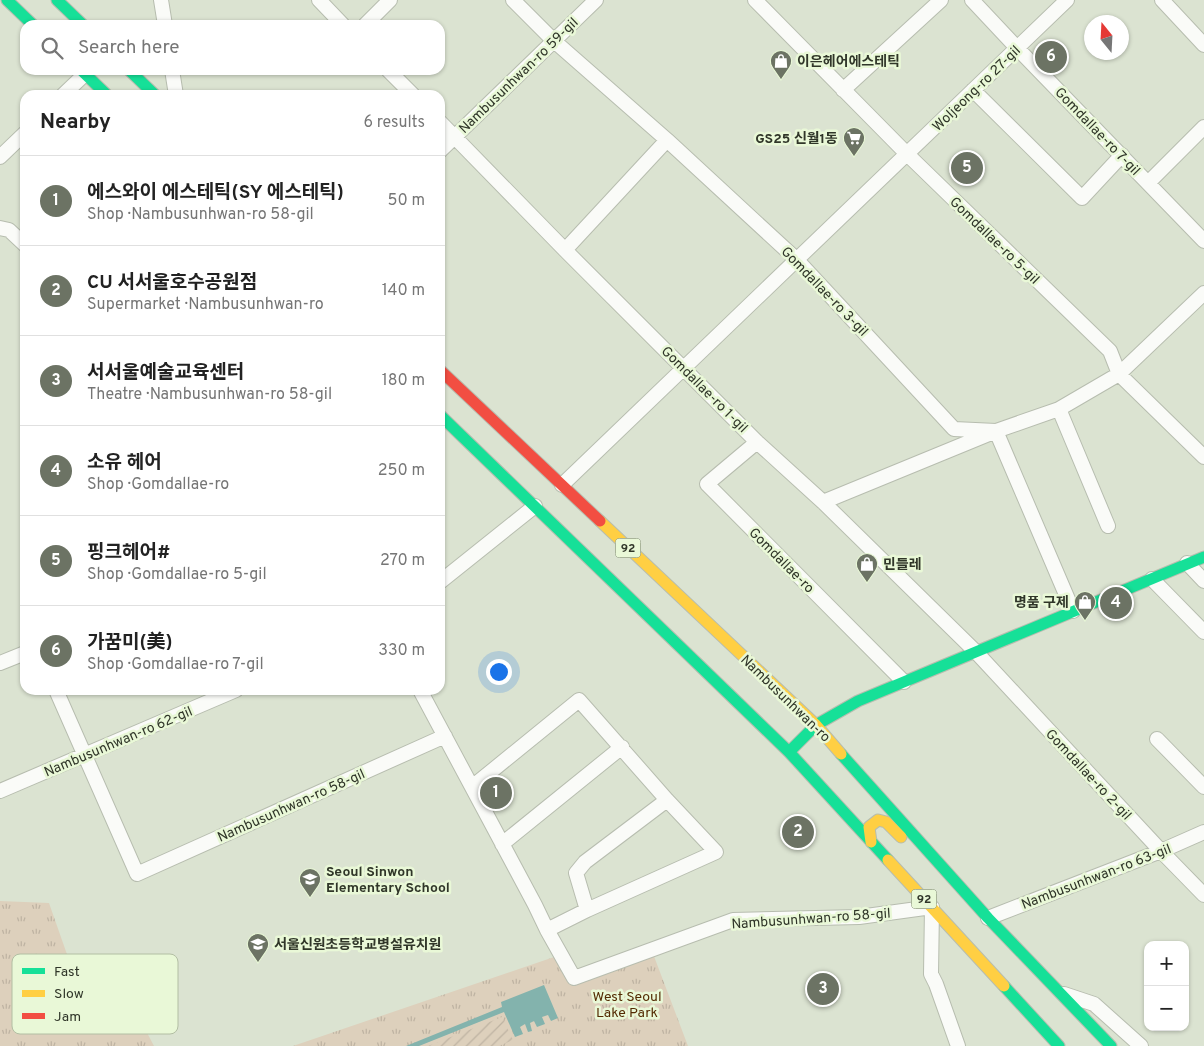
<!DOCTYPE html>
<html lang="en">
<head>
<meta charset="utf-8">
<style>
	:root { --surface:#fff; --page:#f2f2f2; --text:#222; --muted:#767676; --line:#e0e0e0; --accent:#6c7364 }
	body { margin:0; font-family:Overpass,"Noto Sans KR",sans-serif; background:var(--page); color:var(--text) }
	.controls { position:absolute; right:15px; bottom:15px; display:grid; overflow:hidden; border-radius:10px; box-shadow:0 1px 4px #0004 }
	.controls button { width:45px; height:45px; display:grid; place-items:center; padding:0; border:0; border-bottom:1px solid var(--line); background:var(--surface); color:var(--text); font:25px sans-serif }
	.compass { position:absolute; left:1084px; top:15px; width:45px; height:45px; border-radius:50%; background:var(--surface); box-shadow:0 1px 4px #0004; rotate:342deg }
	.you { position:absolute; left:498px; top:671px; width:18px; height:18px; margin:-12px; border:4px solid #fff; border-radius:50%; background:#1a73e8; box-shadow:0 0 0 8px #1a73e833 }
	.badge { display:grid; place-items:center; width:32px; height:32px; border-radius:50%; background:var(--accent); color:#fff; font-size:16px; font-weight:700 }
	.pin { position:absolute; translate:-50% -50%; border:2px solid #fff; box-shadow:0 1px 5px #0006 }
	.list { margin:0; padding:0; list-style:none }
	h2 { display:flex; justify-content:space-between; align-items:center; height:65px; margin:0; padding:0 20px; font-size:21px }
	h2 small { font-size:16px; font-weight:400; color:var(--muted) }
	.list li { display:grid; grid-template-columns:32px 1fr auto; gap:15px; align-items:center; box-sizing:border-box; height:90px; padding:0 20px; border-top:1px solid var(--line) }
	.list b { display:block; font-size:19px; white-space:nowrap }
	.list p { margin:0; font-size:16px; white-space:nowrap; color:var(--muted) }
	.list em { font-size:16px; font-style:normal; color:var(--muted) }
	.icon { flex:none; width:28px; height:28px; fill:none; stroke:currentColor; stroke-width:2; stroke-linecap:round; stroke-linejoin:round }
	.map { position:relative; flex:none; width:1204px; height:1046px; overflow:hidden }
	.search { position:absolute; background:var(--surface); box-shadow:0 1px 4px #0004; left:20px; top:20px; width:425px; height:55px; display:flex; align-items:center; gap:12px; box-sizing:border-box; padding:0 18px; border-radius:15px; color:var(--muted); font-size:19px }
	.panel { position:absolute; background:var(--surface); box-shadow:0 1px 4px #0004; left:20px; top:90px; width:425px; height:605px; border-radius:15px }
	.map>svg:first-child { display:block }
	.park { fill:url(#park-tufts) }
	.garden { fill:url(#garden-furrows) }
	.water { fill:#83b3ad }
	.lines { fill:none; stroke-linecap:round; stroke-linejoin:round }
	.street-casing { stroke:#b7bdaf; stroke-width:16 }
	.fast-casing { stroke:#b7bdaf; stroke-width:13 }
	.slow-casing { stroke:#b7bdaf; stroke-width:13 }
	.jam-casing { stroke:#b7bdaf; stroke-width:13 }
	.street { stroke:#fafbf8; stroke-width:14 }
	.fast { stroke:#16e098; stroke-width:11 }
	.slow { stroke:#ffcf43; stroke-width:11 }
	.jam { stroke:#f24e42; stroke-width:11 }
	.labels { text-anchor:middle; stroke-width:5; stroke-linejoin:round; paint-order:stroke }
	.shield { fill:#e9f8d7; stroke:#68705d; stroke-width:1 }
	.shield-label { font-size:12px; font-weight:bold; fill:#303629 }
	.poi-label { font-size:14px; font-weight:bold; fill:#303629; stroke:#e9f8d7; text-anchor:start }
	.street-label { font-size:14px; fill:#303629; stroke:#e9f8d7 }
	.park-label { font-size:14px; fill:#542b03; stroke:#e9f8d7 }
	.key { fill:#e9f8d7; stroke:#b2bea3; stroke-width:1 }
	.key-label { font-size:14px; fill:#303629 }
</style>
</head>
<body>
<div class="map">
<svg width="1204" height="1046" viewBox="0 0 1204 1046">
	<defs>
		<pattern id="park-tufts" width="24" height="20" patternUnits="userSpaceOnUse" patternTransform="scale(1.25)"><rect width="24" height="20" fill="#ddd0bc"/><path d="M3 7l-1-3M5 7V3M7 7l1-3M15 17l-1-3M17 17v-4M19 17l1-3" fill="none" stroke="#beb3a2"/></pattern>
		<pattern id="garden-furrows" width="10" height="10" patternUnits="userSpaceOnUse" patternTransform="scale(1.25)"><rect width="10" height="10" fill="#ddd0bc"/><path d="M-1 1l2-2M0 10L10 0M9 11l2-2" fill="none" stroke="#beb3a2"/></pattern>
	</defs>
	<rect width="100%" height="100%" fill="#dbe3d1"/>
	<path class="park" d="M0 901 49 903 76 980 113 968 154 1046H0Z
		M652 951 688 1046H293L554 957 565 977 579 978Z"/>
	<path class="garden" d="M502 1017 513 1040 499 1046H428Z"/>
	<path class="water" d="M544 985 558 1018 551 1021 548 1015 542 1017 545 1024 537 1027 534 1021 530 1023 532 1031 528 1032 525 1024 520 1027 523 1034 515 1037 504 1012 419 1046H406L502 1007 501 1002Z"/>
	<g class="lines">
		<g class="street-casing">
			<path id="street" d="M161 0 165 25
				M319 0 343 25
				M513 0 553 40 667 140 797 260 954 429 996 431 1073 611
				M755 0 907 154 1110 351 1119 374 1204 457
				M972 0 1017 48 1204 241
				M1162 0 1204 45
				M365 25 390 0
				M172 70 176 95
				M388 70 413 95
				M843 90 941 0
				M973 90 1082 198 1122 155
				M63 95 85 74
				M440 122 565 250 757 442 823 502 976 652 1161 851 1204 895
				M440 151 596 0
				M0 157 25 133
				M1148 183 1204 127
				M0 228 9 230 25 245
				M565 250 667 140
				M1059 409 1108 526
				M757 442 707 484 904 682
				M562 485 1067 0
				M823 502 996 431 1059 409 1119 374 1204 293
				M1187 563 1204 581
				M1152 579 1204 632
				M440 582 535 506
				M0 663 25 653
				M56 690 137 874 445 736
				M420 690 535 905 547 930 574 978 733 920 859 917 932 907 931 974 936 984 958 1046
				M1157 739 1204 787
				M472 787 579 700 667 800 716 852 587 910 547 930
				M0 791 236 690
				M502 844 622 747
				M587 910 576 873 585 862 667 800
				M988 918 1161 851 1204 832
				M1064 994 1094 1004 1141 1046"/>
		</g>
		<g class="fast-casing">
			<path id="fast" d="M7 0 33 25
				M57 0 83 25
				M81 70 107 95
				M129 70 155 95
				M440 415 789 752 888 860
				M789 752 816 725 858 701 1204 557
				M841 754 988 918 1111 1046
				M1004 986 1059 1046"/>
		</g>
		<g class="slow-casing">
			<path id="slow" d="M600 521 816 725 841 754
				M871 842 869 827 878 820 886 822 901 837
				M888 860 1004 986"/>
		</g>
		<g class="jam-casing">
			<path id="jam" d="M440 370 600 521"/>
		</g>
		<use href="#street" class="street"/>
		<use href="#fast" class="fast"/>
		<use href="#slow" class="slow"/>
		<use href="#jam" class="jam"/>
	</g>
	<defs>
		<g id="shop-pin" transform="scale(1.125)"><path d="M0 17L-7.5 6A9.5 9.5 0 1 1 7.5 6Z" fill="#6c7364" stroke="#e9f8d7"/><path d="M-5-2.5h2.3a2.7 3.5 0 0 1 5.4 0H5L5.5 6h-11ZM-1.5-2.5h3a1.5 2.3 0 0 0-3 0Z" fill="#fff"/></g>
		<g id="supermarket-pin" transform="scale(1.125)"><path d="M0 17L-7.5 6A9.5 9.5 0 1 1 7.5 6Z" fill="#6c7364" stroke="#e9f8d7"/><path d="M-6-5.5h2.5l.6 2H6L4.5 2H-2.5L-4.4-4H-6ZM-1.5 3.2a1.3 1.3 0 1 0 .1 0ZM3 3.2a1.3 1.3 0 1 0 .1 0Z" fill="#fff"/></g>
		<g id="school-pin" transform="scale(1.125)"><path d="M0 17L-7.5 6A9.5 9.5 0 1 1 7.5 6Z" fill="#6c7364" stroke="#e9f8d7"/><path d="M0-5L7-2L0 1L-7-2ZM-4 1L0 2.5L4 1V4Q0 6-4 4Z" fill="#fff"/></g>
	</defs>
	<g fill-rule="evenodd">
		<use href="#shop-pin" x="781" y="61"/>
		<use href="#supermarket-pin" x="854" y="138"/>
		<use href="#shop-pin" x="867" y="564"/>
		<use href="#shop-pin" x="1085" y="602"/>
		<use href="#school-pin" x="310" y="879"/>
		<use href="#school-pin" x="258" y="944"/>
	</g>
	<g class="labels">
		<g class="shield">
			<rect x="615.5" y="538.5" width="25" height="19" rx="4"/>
			<rect x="911.5" y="889.5" width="25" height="19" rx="4"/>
		</g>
		<g class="shield-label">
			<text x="628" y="552">92</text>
			<text x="924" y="903">92</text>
		</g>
		<g class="poi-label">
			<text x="797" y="66">이은헤어에스테틱</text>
			<text x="838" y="143" text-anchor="end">GS25 신월1동</text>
			<text x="883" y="569">민들레</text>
			<text x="1069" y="607" text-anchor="end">명품 구제</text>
			<text x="326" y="876">Seoul Sinwon<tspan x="326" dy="16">Elementary School</tspan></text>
			<text x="274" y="949">서울신원초등학교병설유치원</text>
		</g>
		<g class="street-label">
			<text transform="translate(518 75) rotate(-44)" y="5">Nambusunhwan-ro 59-gil</text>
			<text transform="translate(976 88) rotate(-44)" y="5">Woljeong-ro 27-gil</text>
			<text transform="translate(1098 131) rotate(46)" y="5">Gomdallae-ro 7-gil</text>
			<text transform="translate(995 240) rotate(44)" y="5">Gomdallae-ro 5-gil</text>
			<text transform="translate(825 291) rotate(46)" y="5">Gomdallae-ro 3-gil</text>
			<text transform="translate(705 389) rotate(45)" y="5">Gomdallae-ro 1-gil</text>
			<text transform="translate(782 560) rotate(45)" y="5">Gomdallae-ro</text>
			<text transform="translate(786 698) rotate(44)" y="5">Nambusunhwan-ro</text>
			<text transform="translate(118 741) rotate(-23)" y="5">Nambusunhwan-ro 62-gil</text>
			<text transform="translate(1089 774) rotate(47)" y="5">Gomdallae-ro 2-gil</text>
			<text transform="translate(291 805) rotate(-24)" y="5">Nambusunhwan-ro 58-gil</text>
			<text transform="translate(1096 876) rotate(-21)" y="5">Nambusunhwan-ro 63-gil</text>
			<text transform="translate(811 918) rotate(-4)" y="5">Nambusunhwan-ro 58-gil</text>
		</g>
		<g class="park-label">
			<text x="627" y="1001">West Seoul<tspan x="627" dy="16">Lake Park</tspan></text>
		</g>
	</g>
	<rect x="12" y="954" width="166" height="80" rx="8" class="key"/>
	<rect x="22" y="968" width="23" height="6" fill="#16e098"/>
	<rect x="22" y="990" width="23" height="7" fill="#ffcf43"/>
	<rect x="22" y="1013" width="23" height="6" fill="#f24e42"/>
	<g class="key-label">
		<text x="54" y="976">Fast</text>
		<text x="54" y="998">Slow</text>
		<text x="54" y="1021">Jam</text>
	</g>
</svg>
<div class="controls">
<button>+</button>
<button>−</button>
</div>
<svg class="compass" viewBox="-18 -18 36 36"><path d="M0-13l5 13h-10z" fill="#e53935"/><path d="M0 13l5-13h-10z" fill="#767676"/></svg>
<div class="you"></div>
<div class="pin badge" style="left:496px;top:793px">1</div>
<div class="pin badge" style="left:798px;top:832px">2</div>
<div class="pin badge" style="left:823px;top:989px">3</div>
<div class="pin badge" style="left:1116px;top:603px">4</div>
<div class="pin badge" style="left:967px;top:168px">5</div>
<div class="pin badge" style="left:1051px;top:57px">6</div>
<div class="search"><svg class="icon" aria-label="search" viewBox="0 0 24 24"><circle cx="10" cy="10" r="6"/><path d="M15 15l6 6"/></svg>Search here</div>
<section class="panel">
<h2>Nearby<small>6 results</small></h2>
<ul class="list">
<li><span class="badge">1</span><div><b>에스와이 에스테틱(SY 에스테틱)</b><p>Shop · Nambusunhwan-ro 58-gil</p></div><em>50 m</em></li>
<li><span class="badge">2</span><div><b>CU 서서울호수공원점</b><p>Supermarket · Nambusunhwan-ro</p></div><em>140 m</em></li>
<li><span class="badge">3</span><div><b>서서울예술교육센터</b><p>Theatre · Nambusunhwan-ro 58-gil</p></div><em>180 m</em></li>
<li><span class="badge">4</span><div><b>소유 헤어</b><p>Shop · Gomdallae-ro</p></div><em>250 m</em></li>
<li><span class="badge">5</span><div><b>핑크헤어#</b><p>Shop · Gomdallae-ro 5-gil</p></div><em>270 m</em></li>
<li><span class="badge">6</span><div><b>가꿈미(美)</b><p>Shop · Gomdallae-ro 7-gil</p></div><em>330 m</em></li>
</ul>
</section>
</div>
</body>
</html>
